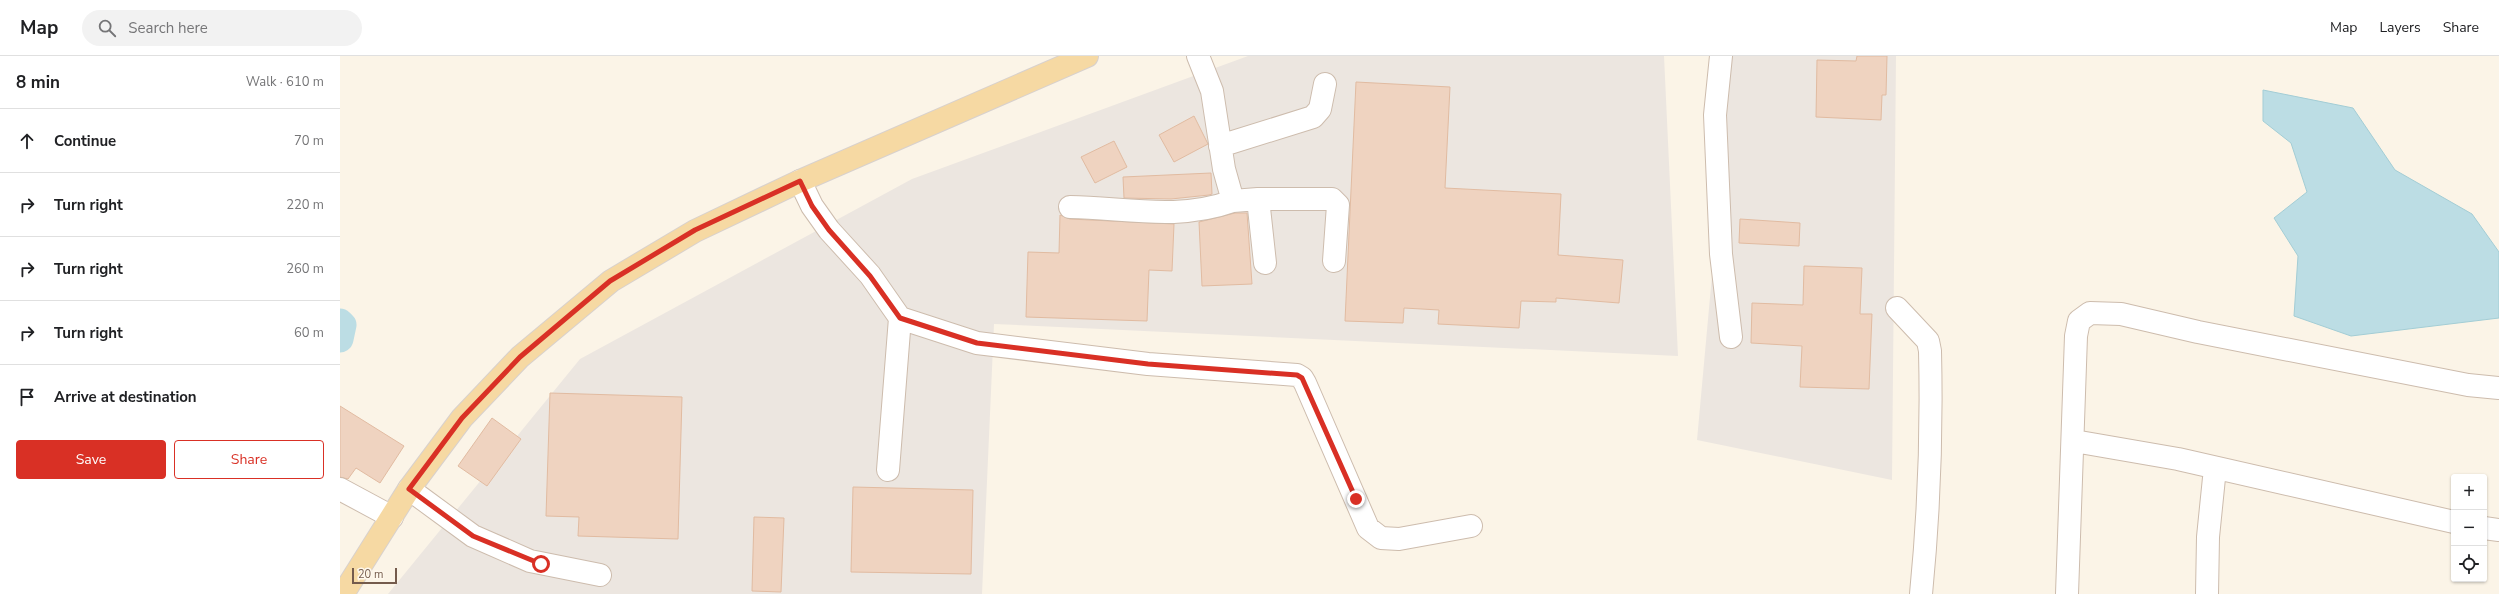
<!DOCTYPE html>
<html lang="en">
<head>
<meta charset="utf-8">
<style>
	:root { --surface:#fff; --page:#f2f2f2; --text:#202124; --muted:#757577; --line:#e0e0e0; --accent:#d93025 }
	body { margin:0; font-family:"Nunito Sans",sans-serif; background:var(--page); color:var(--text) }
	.controls { position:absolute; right:12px; bottom:12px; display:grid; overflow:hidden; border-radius:4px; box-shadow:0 1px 3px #0004 }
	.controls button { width:36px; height:36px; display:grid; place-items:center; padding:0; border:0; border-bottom:1px solid var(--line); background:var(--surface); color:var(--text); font:20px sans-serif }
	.scale { position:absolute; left:12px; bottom:10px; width:45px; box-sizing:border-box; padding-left:4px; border:2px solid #745b4c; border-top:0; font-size:11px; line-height:14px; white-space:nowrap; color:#745b4c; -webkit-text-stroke:3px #fef8ed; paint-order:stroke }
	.stop { position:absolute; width:12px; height:12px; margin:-9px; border:3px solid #d93025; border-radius:50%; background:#fff }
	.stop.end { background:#d93025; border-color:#fff; box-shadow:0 1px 4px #0008 }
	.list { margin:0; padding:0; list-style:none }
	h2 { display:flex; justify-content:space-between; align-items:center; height:52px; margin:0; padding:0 16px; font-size:17px }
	h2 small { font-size:13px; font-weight:400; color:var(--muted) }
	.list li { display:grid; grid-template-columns:26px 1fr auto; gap:12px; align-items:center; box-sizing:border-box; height:64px; padding:0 16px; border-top:1px solid var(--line) }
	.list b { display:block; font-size:15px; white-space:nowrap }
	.list em { font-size:13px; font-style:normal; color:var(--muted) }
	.actions { display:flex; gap:8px; padding:12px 16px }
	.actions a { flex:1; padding:9px 0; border:1px solid var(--accent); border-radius:4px; text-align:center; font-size:14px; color:var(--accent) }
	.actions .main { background:var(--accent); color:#fff }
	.icon { flex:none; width:22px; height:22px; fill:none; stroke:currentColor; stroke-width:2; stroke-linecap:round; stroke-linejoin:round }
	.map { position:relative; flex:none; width:2159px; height:538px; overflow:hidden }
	header { display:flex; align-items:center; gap:24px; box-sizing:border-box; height:56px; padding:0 20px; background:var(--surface); border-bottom:1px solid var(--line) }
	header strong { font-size:19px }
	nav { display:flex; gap:22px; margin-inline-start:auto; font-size:14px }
	.search { width:280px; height:36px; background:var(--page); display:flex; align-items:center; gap:10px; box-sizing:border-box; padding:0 14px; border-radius:22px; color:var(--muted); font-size:15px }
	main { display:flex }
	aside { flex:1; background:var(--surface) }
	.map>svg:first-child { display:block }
	.industrial { fill:#ece6e0 }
	.water { fill:#bcdde4; stroke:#a3cdd5 }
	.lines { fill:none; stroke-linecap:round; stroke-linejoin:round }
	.river { stroke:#bcdde4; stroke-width:27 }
	.building { fill:#efd3c0; stroke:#e1bba1 }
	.minor-casing { stroke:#cdbcad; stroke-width:24 }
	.major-casing { stroke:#d8d1cd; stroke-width:24 }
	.minor { stroke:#fff; stroke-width:22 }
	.major { stroke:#f6d9a3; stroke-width:22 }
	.route { stroke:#d93025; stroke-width:5 }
</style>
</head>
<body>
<header>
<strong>Map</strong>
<div class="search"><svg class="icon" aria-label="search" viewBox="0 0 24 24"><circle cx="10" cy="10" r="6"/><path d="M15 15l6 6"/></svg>Search here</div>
<nav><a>Map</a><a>Layers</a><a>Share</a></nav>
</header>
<main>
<aside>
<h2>8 min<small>Walk · 610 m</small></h2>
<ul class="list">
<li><svg class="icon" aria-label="ahead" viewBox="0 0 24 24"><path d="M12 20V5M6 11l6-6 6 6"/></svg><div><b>Continue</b></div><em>70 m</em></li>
<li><svg class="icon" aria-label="right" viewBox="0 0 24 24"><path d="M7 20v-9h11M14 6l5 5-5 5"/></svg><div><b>Turn right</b></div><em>220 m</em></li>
<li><svg class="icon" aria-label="right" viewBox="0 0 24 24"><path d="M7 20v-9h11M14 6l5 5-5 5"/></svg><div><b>Turn right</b></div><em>260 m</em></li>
<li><svg class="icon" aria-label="right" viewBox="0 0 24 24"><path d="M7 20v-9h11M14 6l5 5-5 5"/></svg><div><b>Turn right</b></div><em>60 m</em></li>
<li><svg class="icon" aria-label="arrive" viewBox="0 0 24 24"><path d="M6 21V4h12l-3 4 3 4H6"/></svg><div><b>Arrive at destination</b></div></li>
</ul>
<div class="actions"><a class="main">Save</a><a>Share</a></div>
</aside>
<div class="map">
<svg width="2159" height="538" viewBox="0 0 2159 538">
	<rect width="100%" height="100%" fill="#fbf4e7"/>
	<path class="industrial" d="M908 0H1324L1338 300 654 268 642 538H48L240 303 572 123Z
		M1392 0H1556L1552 424 1357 384Z"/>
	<path class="water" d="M1923 34 2013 52 2055 114 2132 158 2159 196V262L2011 280 1954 260 1958 200 1934 162 1967 136 1951 87 1923 65Z"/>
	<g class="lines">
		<path class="river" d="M0 266 3 269 0 283"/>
	</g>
	<path class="building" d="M1517 0H1547L1546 39H1542L1541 64 1476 61 1477 4 1516 5Z
		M1016 26 1110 31 1105 132 1221 138 1218 199 1283 204 1279 247 1216 242V246L1181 245 1179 272 1098 268 1099 254 1064 252 1063 267 1005 265Z
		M854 60 868 88 834 106 819 79Z
		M774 85 787 111 755 127 741 101Z
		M871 117 872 138 869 139 831 143 784 142 783 121Z
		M895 157H907L912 228 862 230 859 166Z
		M720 159 730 163 834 168 832 215 809 214 807 265 686 261 688 196 719 197Z
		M1400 163 1460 167 1459 190 1399 187Z
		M1464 210 1522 212 1520 258H1532L1529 333 1460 331 1462 290 1411 287 1412 247 1463 249Z
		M210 337 342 341 338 483 238 480 239 461 206 460Z
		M0 350 64 390 40 427 16 412 8 423 0 421Z
		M152 362 181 383 147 430 118 410Z
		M513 431 633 434 631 518 511 516Z
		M414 461 444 462 441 536 412 535Z"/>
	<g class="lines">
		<g class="minor-casing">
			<path id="minor" d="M858 0 872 35 884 113 893 145 918 143 925 207
				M1381 0 1375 59 1381 198 1391 281
				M880 90 973 61 980 53 985 28
				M460 125 472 150 489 174 530 219 560 262 548 414
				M918 143H992L998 149 994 205
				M730 151C787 152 837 165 893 145
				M1557 252 1588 285 1590 295C1592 377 1589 457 1581 538
				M560 262 637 287 808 308 957 319 962 322 965 327 1028 472 1041 482 1059 483 1131 470
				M1734 385 1838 403 2114 466
				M0 433 52 461
				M69 433 133 480 190 505 260 519
				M2144 472 2159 474
				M1727 538 1736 280 1739 265 1750 257 1781 258 1858 276 2128 329 2159 332
				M1867 538 1868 481 1875 412"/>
		</g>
		<g class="major-casing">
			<path id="major" d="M3 538 69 433 122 362 180 301 271 225 355 175 460 125 747 0"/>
		</g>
		<use href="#minor" class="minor"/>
		<use href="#major" class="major"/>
	</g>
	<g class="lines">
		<path class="route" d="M201 508 133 480 69 433 122 362 180 301 270 225 355 174 460 125 472 150 489 174 530 220 560 262 637 287 808 308 957 319 962 322 1016 443"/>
	</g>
</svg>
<div class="controls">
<button>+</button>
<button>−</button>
<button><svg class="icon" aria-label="locate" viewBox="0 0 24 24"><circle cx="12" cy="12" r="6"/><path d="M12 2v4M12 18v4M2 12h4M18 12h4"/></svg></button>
</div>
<div class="scale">20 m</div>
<div class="stop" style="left:201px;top:508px"></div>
<div class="stop end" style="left:1016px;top:443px"></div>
</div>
</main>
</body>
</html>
